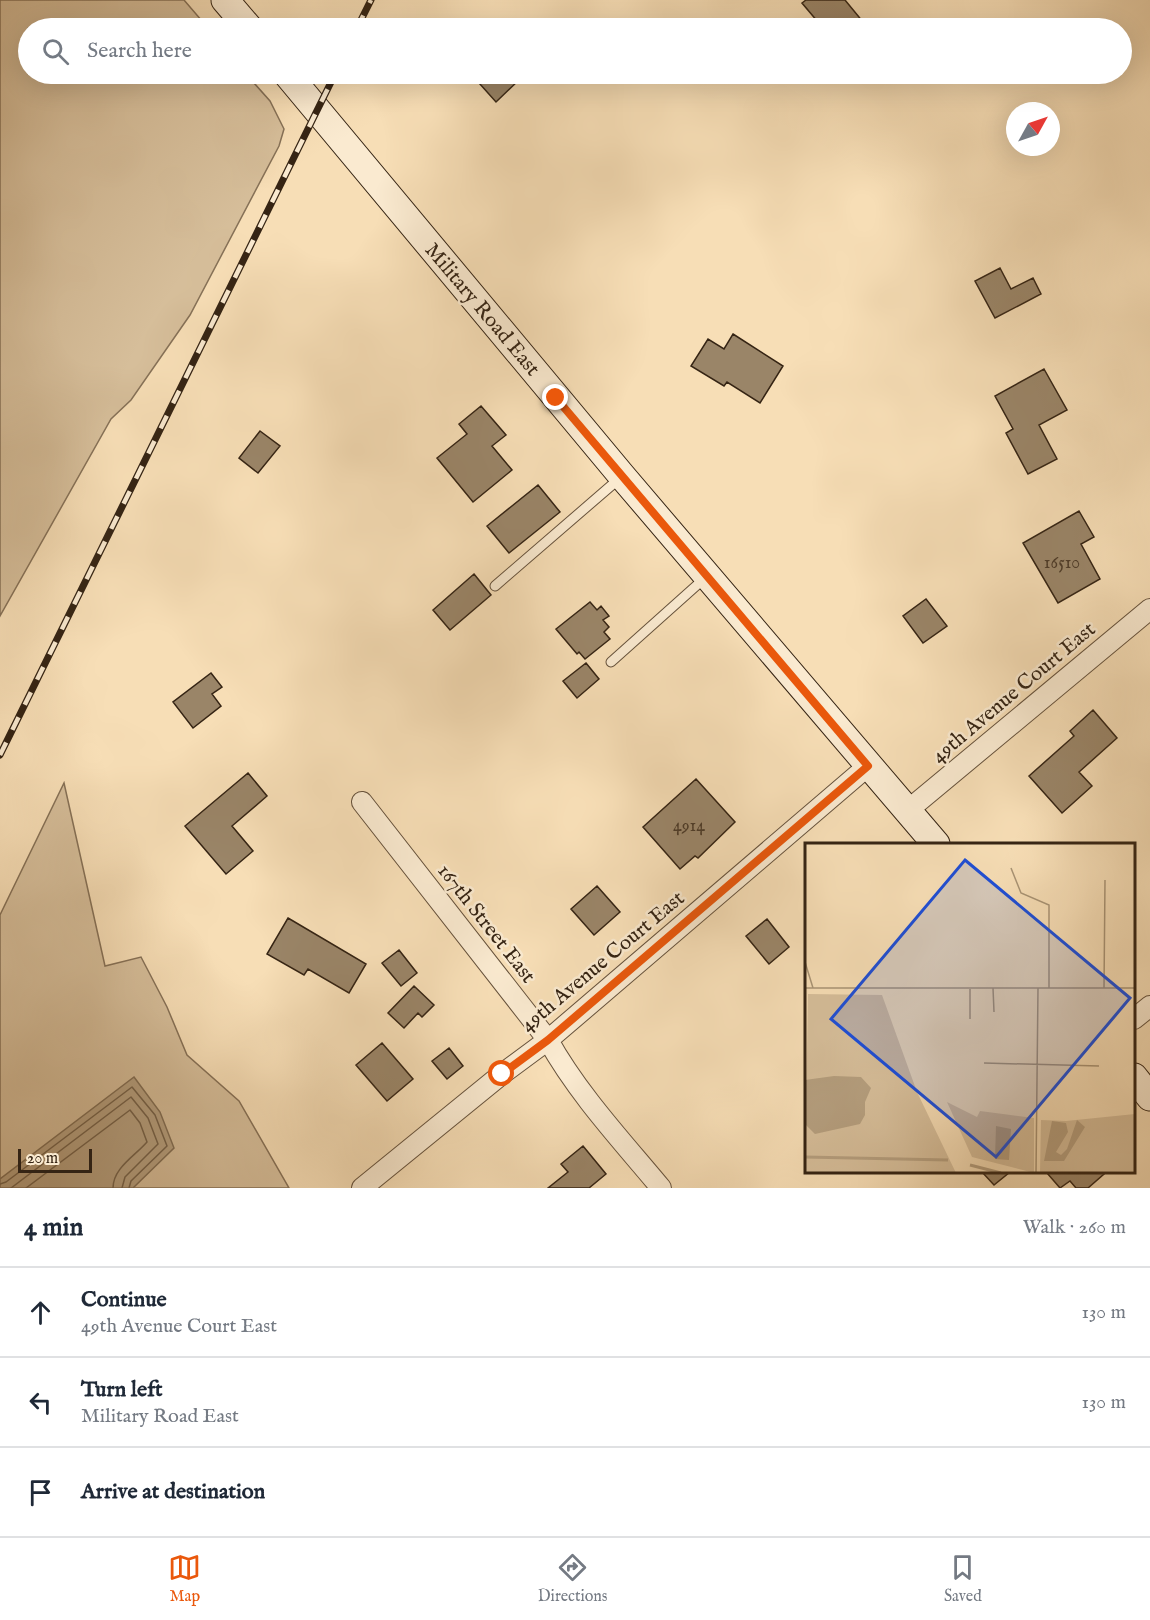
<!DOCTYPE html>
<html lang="en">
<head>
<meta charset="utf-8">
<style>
	:root { --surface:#fff; --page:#f2f2f3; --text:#1f2937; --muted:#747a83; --line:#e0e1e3; --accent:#ea580c }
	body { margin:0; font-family:"IM FELL English",serif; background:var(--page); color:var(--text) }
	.compass { position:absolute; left:1006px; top:102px; width:54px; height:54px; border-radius:50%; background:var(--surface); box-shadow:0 6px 24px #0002; rotate:50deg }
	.scale { position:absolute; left:18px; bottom:15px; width:74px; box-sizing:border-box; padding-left:6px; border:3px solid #352414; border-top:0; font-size:16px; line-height:21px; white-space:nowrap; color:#352414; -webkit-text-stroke:4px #faead0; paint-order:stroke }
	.stop { position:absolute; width:18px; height:18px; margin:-14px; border:4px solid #ea580c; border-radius:50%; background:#fff }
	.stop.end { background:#ea580c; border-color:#fff; box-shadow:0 2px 6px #0008 }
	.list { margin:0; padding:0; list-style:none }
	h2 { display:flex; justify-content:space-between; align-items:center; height:78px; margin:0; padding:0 24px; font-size:26px }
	h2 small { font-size:20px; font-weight:400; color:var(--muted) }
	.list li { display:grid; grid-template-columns:39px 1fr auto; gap:18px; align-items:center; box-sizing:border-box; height:90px; padding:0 24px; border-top:2px solid var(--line) }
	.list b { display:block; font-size:22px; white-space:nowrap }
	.list p { margin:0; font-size:20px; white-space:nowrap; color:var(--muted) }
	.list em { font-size:20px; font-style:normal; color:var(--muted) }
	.icon { flex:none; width:33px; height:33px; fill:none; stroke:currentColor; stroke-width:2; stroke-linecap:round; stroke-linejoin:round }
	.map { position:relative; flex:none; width:1150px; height:1188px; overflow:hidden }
	.search { position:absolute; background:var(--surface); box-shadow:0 6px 24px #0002; left:18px; right:18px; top:18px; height:66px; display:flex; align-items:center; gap:15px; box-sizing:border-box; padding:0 21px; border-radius:33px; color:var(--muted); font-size:22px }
	.sheet { height:348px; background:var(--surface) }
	nav { display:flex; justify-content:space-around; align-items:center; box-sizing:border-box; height:84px; border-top:2px solid var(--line); background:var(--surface); font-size:16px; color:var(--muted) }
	nav a { display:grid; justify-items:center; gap:3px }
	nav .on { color:var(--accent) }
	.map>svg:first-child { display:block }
	.green { fill:#d6be9a; stroke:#867157; stroke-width:1.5 }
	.water { fill:#b59f7f; stroke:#826e54; stroke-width:1.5 }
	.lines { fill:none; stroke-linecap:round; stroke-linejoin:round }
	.shore { stroke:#75624a; stroke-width:1.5 }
	.building { fill:#9a8568; stroke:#352414; stroke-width:1.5 }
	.lane-casing { stroke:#66523c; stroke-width:11 }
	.street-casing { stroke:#66523c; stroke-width:22 }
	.secondary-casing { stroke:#352414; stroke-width:29 }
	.lane { stroke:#faead0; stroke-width:9 }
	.street { stroke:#faead0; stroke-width:20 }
	.secondary { stroke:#faead0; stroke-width:27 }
	.rail-casing { stroke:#352414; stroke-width:7 }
	.rail { stroke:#faead0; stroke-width:4.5; stroke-dasharray:14; stroke-linecap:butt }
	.route { stroke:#ea580c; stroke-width:8 }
	.labels { text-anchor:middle; stroke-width:5; stroke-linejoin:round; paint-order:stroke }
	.number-label { font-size:18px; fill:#4e3c29 }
	.street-label { font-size:21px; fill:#352414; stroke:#faead0 }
	.inset-river { fill:none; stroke:#b59f7f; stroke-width:3 }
	.inset-road { fill:none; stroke:#a99475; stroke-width:1.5 }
	.view { fill:#1d4ed8; fill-opacity:0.15; stroke:#1d4ed8; stroke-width:3 }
	.inset-edge { fill:none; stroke:#352414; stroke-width:3 }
</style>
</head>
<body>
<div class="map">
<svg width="1150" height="1188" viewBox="0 0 1150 1188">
	<rect width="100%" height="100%" fill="#f7deb6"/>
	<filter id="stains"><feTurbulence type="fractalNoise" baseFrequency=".00333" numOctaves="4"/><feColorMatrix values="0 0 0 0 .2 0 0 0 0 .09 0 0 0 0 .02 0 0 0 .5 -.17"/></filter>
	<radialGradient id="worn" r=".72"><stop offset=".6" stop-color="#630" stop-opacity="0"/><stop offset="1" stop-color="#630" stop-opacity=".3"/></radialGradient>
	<path class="green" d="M0 0H184L208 28H28V74H246L270 101 284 129 279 146 190 315 131 400 111 419 0 616Z
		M64 783 105 966 141 957 167 1007 187 1055 239 1101 289 1188H0V915Z"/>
	<path class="water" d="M134 1077 160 1112 174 1148 133 1188H0V1179Z"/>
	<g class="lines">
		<path class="shore" d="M0 1184 6 1182 132 1087 155 1115 167 1146 131 1181 129 1188
			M11 1188 131 1097 148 1118 158 1144 125 1177 122 1188
			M26 1188 130 1110 140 1123 147 1142C135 1156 113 1168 113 1188"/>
	</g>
	<path class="building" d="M806 0H845L868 28H823L802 3Z
		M471 74H519L522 77 496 102Z
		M1000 268 1011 289 1033 278 1041 294 995 318 975 281Z
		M733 334 783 366 760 403 727 382 724 386 691 366 708 339 724 349Z
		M1044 369 1067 410 1039 425 1057 459 1028 474 1006 433 1013 429 995 396Z
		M481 406 506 435 492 446 512 470 473 502 437 458 467 434 459 424Z
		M260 431 280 446 258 473 239 458Z
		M538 485 560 512 509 553 487 526Z
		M1079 511 1094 537 1081 544 1100 579 1058 603 1023 543Z
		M474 574 491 595 450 630 433 610Z
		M926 599 947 626 923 643 903 616Z
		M590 602 597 610 601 606 609 616 603 620 609 627 604 632 610 639 585 659 579 652 577 654 556 629Z
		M586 663 599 679 577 698 563 681Z
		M211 673 222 687 212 694 221 706 193 728 173 702Z
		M1093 710 1117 738 1079 772 1092 786 1062 813 1029 776 1074 736 1070 731Z
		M248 773 267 796 232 826 253 851 226 874 185 826Z
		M696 779 735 822 698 858 695 856 680 869 643 827Z
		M597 886 620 912 594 935 571 909Z
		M288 918 366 964 349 993 308 969 304 975 267 954Z
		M767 919 789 947 769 964 746 936Z
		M399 950 417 973 401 986 382 963Z
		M414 986 434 1005 422 1017 418 1013 404 1028 388 1013Z
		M382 1043 413 1079 387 1101 356 1065Z
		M449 1048 463 1066 447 1079 432 1061Z
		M583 1146 606 1174 589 1188H548L568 1172 561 1164Z
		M982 1172H1010L994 1185Z
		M1049 1172H1101L1104 1174 1088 1188H1076L1070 1181 1060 1188 1047 1173Z"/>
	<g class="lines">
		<g class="lane-casing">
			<path id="lane" d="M495 586 620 478
				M611 662 706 577"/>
		</g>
		<g class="street-casing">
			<path id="street" d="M362 802 548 1040C578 1094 622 1141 661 1188
				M907 811 1150 609
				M1134 1019 1150 1006
				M362 1188 502 1074 548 1040 868 766"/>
		</g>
		<g class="secondary-casing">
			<path id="secondary" d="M225 0 249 28
				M287 74 622 476 936 844
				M1134 1077 1150 1097"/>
		</g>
		<use href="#lane" class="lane"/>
		<use href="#street" class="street"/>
		<use href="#secondary" class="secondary"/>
		<g class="rail-casing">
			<path id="rail" d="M357 28 371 0
				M0 755 335 74"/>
		</g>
		<use href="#rail" class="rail"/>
	</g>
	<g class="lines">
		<path class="route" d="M502 1074 548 1040 868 766 556 398"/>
	</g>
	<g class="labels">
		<g class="number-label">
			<text x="1062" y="568">16510</text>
			<text x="689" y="831">4914</text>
		</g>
		<g class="street-label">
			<text transform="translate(483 309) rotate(50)" y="7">Military Road East</text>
			<text transform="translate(1013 692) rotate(-40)" y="7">49th Avenue Court East</text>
			<text transform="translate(487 923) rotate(52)" y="7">167th Street East</text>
			<text transform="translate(602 961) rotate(-40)" y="7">49th Avenue Court East</text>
		</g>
	</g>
	<g transform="translate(805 843)">
		<rect width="330" height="330" fill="#f7deb6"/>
		<path d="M3 151 77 152 112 249 151 330H0ZM142 259 172 274 175 268 229 275V330L167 314ZM330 271V328L235 330 236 277 261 278Z" fill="#d6be9a"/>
		<path d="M29 233 56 234 66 245 60 259V272L55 281 10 291 0 281V237ZM272 277 280 284 259 318H239L247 278 261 280 263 289 251 309 256 312 262 306ZM191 283 206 286 204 317 190 316Z" fill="#b59f7f"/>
		<path class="inset-river" d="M0 314 143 317M165 322 196 330"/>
		<path class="inset-road" d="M206 25 216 50 244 62V145M0 119 8 145M0 145H330M188 145 189 169M299 145 300 37M165 146V176M179 220 294 223M231 330 233 145"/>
		<path class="view" d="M160 17 325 155 191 314 26 176Z"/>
		<rect width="330" height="330" class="inset-edge"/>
	</g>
	<rect width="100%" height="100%" filter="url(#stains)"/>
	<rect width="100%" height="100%" fill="url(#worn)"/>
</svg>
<svg class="compass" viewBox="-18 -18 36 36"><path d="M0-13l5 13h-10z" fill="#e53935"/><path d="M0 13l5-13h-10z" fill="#747a83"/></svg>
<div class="scale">20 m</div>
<div class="stop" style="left:502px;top:1074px"></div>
<div class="stop end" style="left:556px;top:398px"></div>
<div class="search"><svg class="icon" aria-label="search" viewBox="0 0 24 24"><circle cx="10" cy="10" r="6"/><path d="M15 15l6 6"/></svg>Search here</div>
</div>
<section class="sheet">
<h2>4 min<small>Walk · 260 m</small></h2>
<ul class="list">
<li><svg class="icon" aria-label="ahead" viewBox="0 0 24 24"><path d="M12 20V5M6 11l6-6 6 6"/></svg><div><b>Continue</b><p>49th Avenue Court East</p></div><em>130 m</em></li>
<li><svg class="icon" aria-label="left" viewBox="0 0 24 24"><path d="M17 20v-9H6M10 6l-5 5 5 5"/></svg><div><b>Turn left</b><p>Military Road East</p></div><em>130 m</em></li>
<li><svg class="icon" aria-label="arrive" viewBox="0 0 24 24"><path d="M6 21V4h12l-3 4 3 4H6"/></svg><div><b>Arrive at destination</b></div></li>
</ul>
</section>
<nav>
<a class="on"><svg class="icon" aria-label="map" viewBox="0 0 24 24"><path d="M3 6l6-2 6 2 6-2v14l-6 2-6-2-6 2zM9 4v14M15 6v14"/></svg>Map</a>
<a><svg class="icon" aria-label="directions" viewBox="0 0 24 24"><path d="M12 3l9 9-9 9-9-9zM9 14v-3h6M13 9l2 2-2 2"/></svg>Directions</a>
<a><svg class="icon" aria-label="saved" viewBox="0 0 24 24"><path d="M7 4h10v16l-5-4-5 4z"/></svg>Saved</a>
</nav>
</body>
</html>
